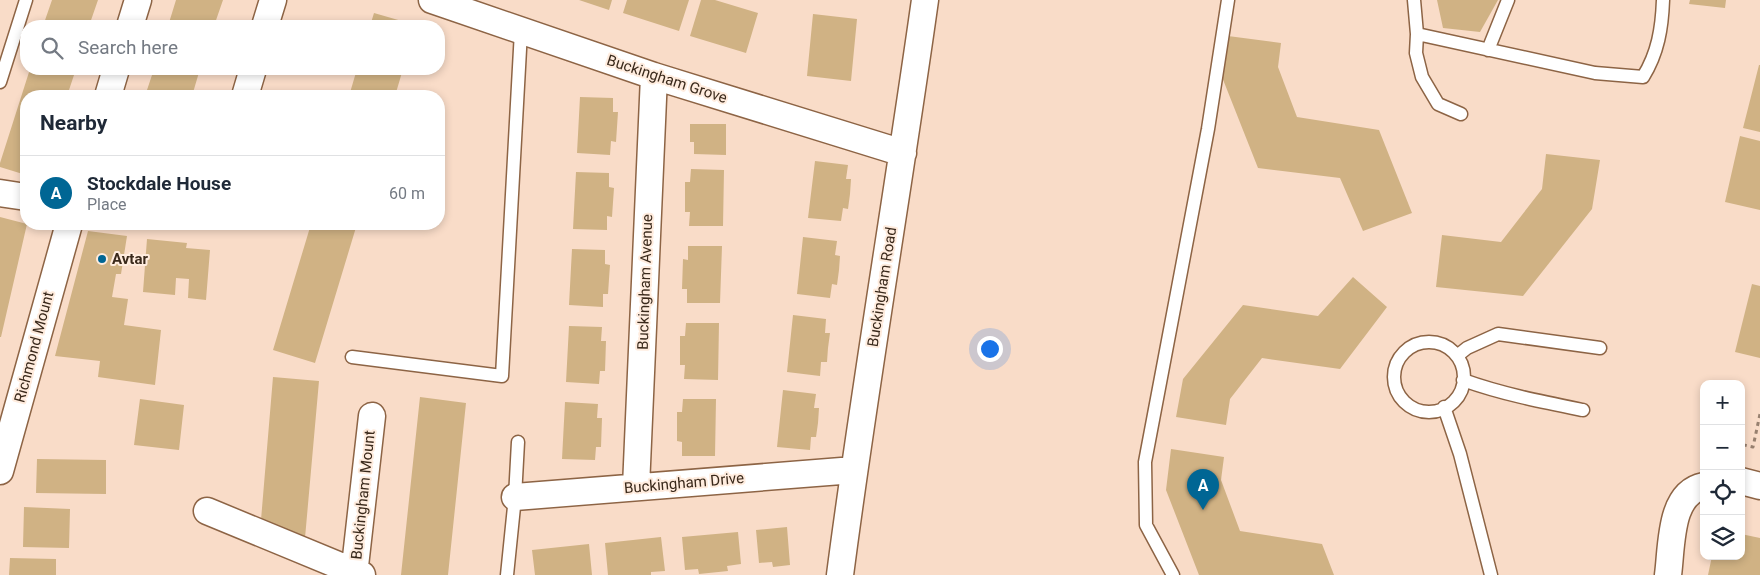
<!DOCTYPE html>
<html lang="en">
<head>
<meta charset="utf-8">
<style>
	:root { --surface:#fff; --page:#f2f2f3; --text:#1f2937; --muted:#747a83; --line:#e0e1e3; --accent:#006694 }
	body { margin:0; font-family:Roboto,sans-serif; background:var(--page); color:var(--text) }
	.controls { position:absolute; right:15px; bottom:15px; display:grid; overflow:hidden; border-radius:10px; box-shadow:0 2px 8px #0003 }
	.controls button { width:45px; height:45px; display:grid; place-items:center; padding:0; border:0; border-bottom:1px solid var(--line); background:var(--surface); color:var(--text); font:25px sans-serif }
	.you { position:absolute; left:989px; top:348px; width:18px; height:18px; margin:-12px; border:4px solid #fff; border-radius:50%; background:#1a73e8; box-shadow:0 0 0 8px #1a73e833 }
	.badge { display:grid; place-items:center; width:32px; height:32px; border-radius:50%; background:var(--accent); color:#fff; font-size:16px; font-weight:700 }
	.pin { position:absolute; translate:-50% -41px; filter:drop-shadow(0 1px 2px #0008) }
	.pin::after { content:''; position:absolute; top:26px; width:18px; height:15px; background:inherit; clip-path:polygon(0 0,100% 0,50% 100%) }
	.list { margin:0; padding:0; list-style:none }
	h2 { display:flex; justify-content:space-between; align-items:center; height:65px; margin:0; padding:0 20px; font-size:21px }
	h2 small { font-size:16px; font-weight:400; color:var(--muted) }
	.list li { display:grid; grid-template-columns:32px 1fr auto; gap:15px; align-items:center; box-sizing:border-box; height:75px; padding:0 20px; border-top:1px solid var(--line) }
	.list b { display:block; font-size:19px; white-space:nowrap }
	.list p { margin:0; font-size:16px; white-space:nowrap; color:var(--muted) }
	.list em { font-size:16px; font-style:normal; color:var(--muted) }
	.icon { flex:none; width:28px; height:28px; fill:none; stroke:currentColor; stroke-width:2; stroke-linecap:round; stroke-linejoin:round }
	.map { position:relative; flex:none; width:1760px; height:575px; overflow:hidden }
	.search { position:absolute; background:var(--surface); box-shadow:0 2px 8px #0003; left:20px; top:20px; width:425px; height:55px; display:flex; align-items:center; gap:12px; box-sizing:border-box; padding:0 18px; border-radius:20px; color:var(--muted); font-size:19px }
	.panel { position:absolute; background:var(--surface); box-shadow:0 2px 8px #0003; left:20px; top:90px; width:425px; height:140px; border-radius:20px }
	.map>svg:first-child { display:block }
	.building { fill:#d0b284 }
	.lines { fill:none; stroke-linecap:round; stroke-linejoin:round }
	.service-casing { stroke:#8d6445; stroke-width:15 }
	.minor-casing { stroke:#8d6445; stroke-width:29 }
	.path { stroke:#97806f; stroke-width:3; stroke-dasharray:4 4; stroke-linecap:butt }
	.service { stroke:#fff; stroke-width:12 }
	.minor { stroke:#fff; stroke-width:26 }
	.poi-dot { fill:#006694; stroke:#ffecde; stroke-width:2 }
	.labels { text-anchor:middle; stroke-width:4; stroke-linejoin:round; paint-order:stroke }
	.street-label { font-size:15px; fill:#3a291b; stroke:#ffecde }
	.poi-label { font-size:15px; font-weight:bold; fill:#3a291b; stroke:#ffecde; text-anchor:start }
</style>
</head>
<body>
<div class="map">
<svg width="1760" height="575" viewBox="0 0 1760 575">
	<rect width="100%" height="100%" fill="#f9dcc8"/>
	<path class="building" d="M52 0H98L89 26H43Z
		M176 0H223L214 26H168Z
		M579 0H612L609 10Z
		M627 0H689L679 31 623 13Z
		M701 0H715L758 13 746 53 690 36Z
		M1437 0H1498L1480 32 1443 28Z
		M1690 0H1726L1725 8 1689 4Z
		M374 13 419 26H370Z
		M813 14 857 19 851 81 807 76Z
		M1228 36 1281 43 1278 67 1297 117 1379 130 1412 213 1363 231 1340 178 1258 168 1222 77Z
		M1759 65H1760V132L1743 128Z
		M30 69H76L67 96H26V175L0 167V163Z
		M154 69H200L192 96H145Z
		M357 69H403L395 96H349Z
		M580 97 613 98V112H618L616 142 611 141 610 155 577 153Z
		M690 124H726V155L694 154V142H690Z
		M1740 136 1760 141V210L1725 202Z
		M1546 154 1600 160 1592 209 1523 296 1436 287 1442 235 1501 242 1542 189Z
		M815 161 848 165 846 179H851L850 194 848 209 843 208 841 221 808 218Z
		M691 169 724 170 723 226H689L690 212H685V182H690Z
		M576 172 609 173V187L614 188 613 202 612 217 607 216V230L573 229Z
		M0 217 27 224 1 337H0Z
		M311 224H357L315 363 273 350Z
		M88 231 127 236 121 274H116L112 297 128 299 124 325 161 330 155 385 98 377 100 361 55 356Z
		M803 237 837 241 835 255 840 256 839 270 837 285 832 284 830 298 797 294Z
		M147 239 187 243 186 248 210 250 206 300 188 298 189 279 176 278 175 295 143 292Z
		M688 246H722L720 303H687V289H682L683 259 688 260Z
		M572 249 605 250V264L610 265 609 279 608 294H603V307L569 305Z
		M1353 277 1387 307 1340 369 1262 358 1230 399 1226 425 1176 417 1183 379 1243 305 1318 316Z
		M1752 284 1760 286V358L1735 352Z
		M793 315 826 319 825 333H830L828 348 827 362H821L820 376 787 372Z
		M686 323H719L718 380 684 379 685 365H680V336H685Z
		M569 326 602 327 601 341H606L605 371H600L599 384 566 382Z
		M273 377 319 381 305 538 261 520Z
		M783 390 816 394 814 408H819L818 423 816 437H811L810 450 777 447Z
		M420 397 466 403 448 575H401Z
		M140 399 184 405 179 450 134 445Z
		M683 399H716L715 456H682V442L677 441V412H682Z
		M565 402 598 404 597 418H602L601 447H596L595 460 562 459Z
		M1171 449 1224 457 1221 480 1240 531 1322 544 1334 575H1199L1166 490Z
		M37 459 106 460V494L36 493Z
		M24 507 70 509 69 548 23 547Z
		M787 527 790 565 773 567 772 562 759 563 756 530Z
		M738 532 741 564 727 566 728 571 699 574 698 569 685 570 682 537Z
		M1741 534 1760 538V575H1708L1712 556H1741Z
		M661 537 665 571 651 572V575H608L605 543Z
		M589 544 592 575H535L532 550Z
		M10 558 56 559V575H9Z"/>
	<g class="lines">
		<g class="service-casing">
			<path id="service" d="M1414 0 1417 34 1416 53 1422 77 1438 104 1461 114
				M1417 34 1595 73 1643 77C1658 53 1662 28 1663 0
				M1488 50 1508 0
				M0 82 26 0
				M1394 377a35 35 0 1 1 70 0a35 35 0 1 1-70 0Z
				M1457 356 1467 348 1498 334 1600 348
				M352 357 502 376 521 31
				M1463 380C1502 394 1543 402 1583 410
				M1444 407 1460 454 1491 575
				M507 575 515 497 518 442
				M1173 575 1146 525 1145 462 1208 129 1228 0"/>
		</g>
		<g class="minor-casing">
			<path id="minor" d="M432 0 654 76 903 153
				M130 26 138 0
				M265 26 273 0
				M108 96 116 69
				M245 96 253 69
				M0 193 26 197
				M0 471 69 224
				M1741 481 1760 486
				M636 487 654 76
				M515 497 854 470
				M207 511 362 575
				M354 575 372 416
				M840 575C865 383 898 192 925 0
				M1668 575C1672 546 1669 493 1704 486"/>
		</g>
		<path class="path" d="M1742 454 1744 445 1753 447 1760 414"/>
		<use href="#service" class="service"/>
		<use href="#minor" class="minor"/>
	</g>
	<circle class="poi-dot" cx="102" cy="259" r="5"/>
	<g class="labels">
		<g class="street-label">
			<text transform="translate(667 79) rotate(18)" y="5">Buckingham Grove</text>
			<text transform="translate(645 282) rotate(-88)" y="5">Buckingham Avenue</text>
			<text transform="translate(882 287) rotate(-81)" y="5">Buckingham Road</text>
			<text transform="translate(34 347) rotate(-75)" y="5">Richmond Mount</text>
			<text transform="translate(684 483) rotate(-5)" y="5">Buckingham Drive</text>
			<text transform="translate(363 495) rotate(-84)" y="5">Buckingham Mount</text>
		</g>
		<g class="poi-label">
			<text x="112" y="264">Avtar</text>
		</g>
	</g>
</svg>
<div class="controls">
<button>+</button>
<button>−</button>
<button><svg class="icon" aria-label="locate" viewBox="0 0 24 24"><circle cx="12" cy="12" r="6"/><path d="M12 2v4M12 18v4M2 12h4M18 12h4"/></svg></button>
<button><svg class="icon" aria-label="layers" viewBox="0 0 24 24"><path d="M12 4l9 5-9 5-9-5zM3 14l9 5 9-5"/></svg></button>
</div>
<div class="you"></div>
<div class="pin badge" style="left:1203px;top:510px">A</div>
<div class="search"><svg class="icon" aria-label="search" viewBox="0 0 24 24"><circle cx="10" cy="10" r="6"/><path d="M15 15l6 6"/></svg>Search here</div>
<section class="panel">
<h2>Nearby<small></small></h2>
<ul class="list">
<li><span class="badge">A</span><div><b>Stockdale House</b><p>Place</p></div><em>60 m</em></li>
</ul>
</section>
</div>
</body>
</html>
